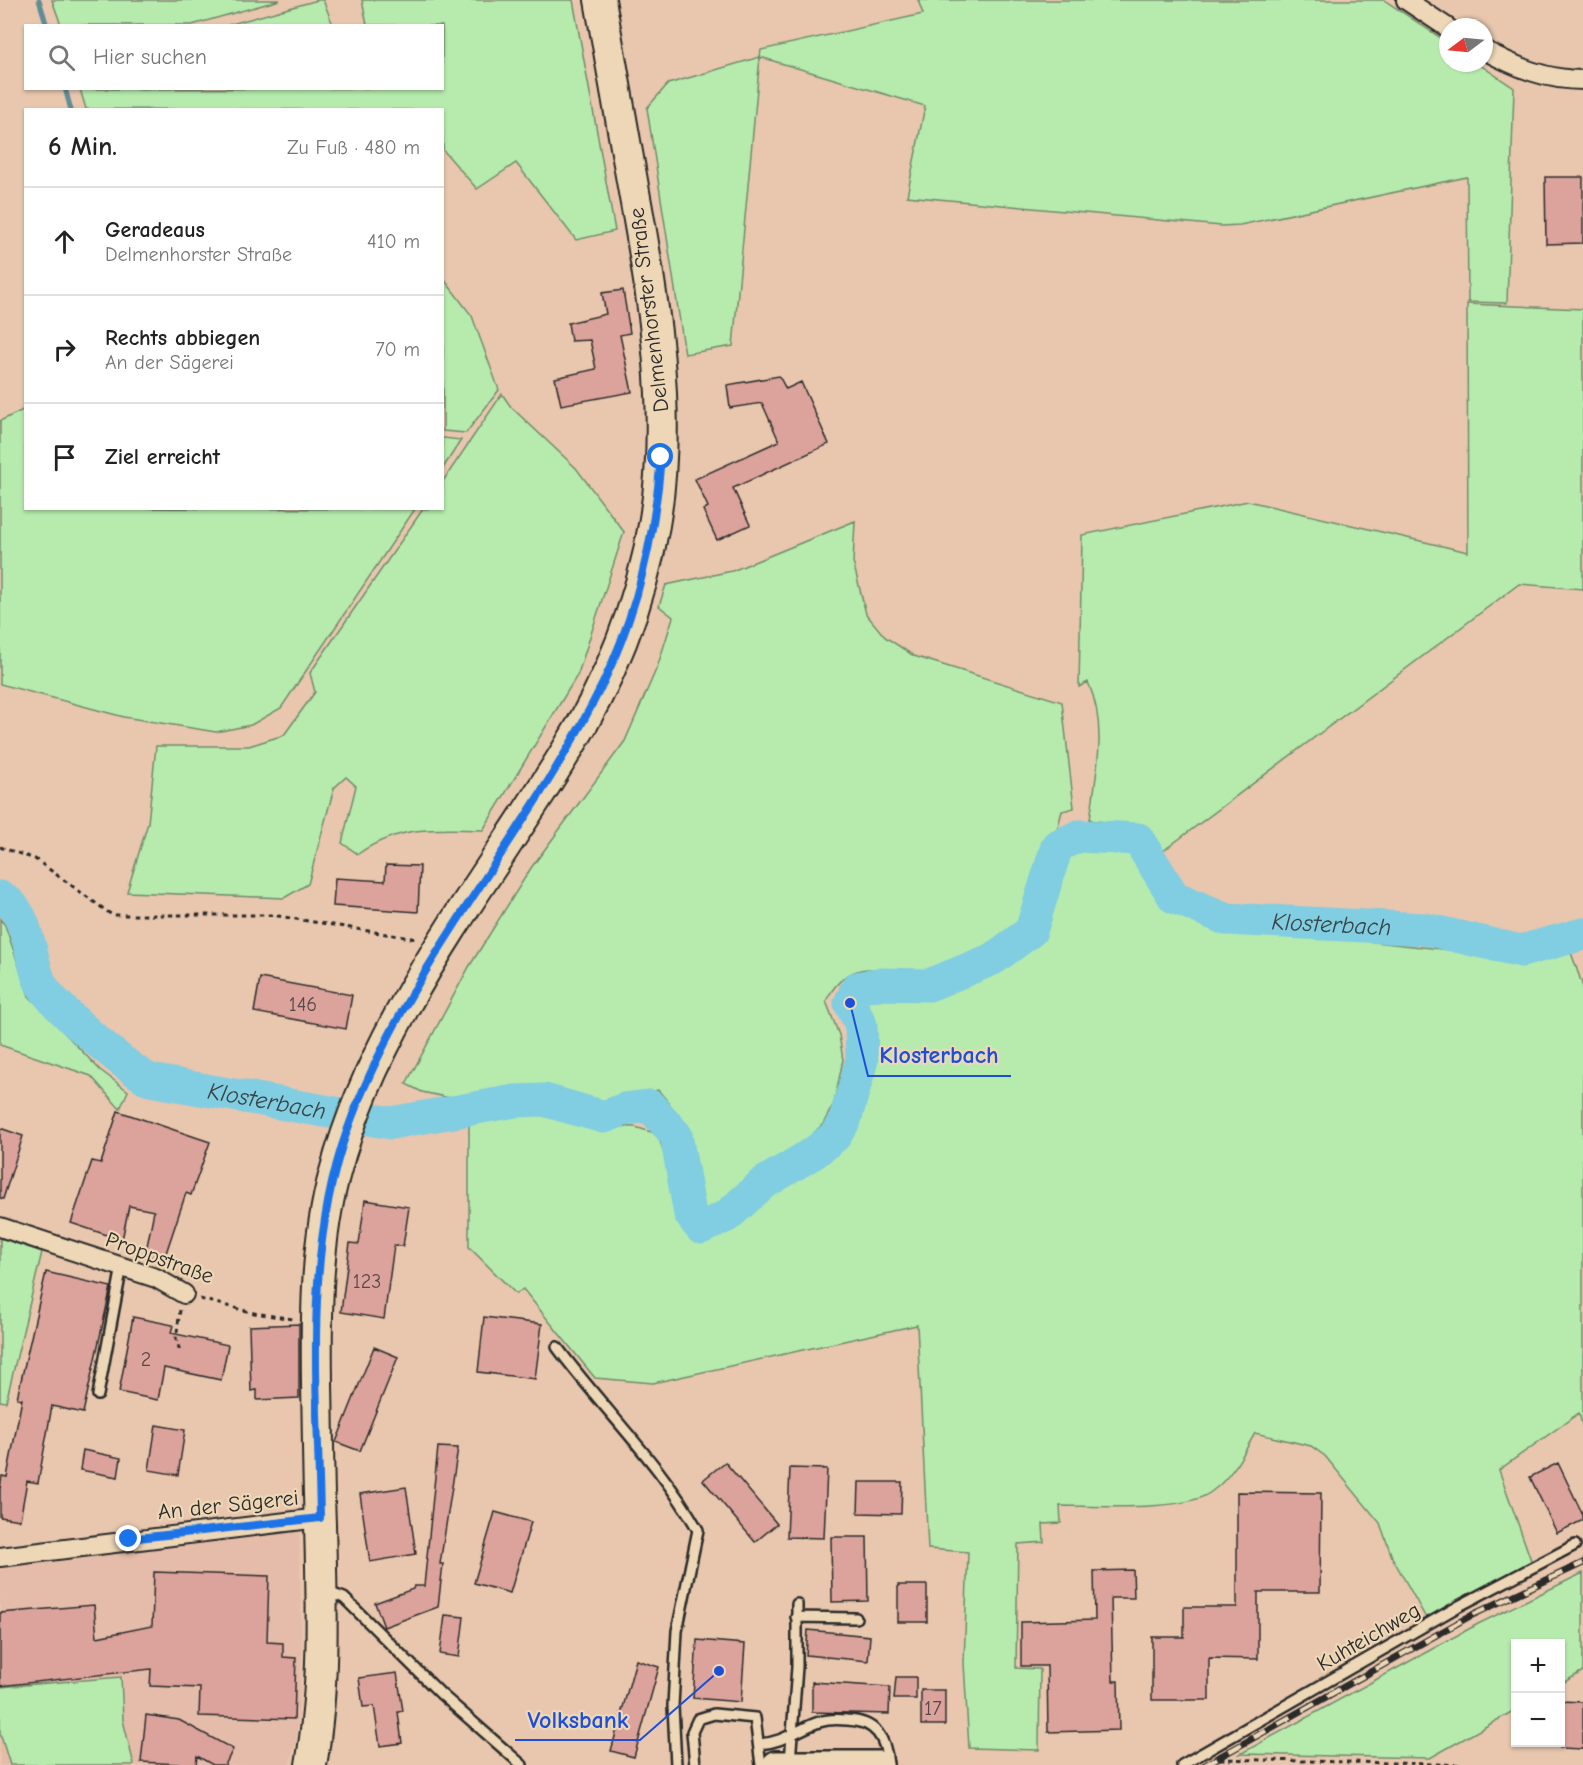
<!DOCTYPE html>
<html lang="de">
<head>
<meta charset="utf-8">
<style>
	:root { --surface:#fff; --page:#f2f2f2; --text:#222; --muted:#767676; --line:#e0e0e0 }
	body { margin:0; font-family:"Comic Neue",sans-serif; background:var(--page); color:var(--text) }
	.controls { position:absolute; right:18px; bottom:18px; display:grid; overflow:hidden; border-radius:0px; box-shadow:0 2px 4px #0004 }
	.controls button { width:54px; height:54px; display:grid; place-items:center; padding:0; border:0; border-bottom:2px solid var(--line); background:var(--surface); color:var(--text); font:30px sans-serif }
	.compass { position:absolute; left:1439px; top:18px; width:54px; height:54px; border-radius:50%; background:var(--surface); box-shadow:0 2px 4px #0004; rotate:254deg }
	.stop { position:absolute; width:18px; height:18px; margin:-14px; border:4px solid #1a73e8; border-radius:50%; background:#fff }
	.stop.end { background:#1a73e8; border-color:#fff; box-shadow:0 2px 6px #0008 }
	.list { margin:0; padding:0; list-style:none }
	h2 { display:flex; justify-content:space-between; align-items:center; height:78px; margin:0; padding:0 24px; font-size:26px }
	h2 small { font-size:20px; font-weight:400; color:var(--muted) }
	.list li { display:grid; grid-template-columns:39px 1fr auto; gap:18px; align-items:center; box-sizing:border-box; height:108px; padding:0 24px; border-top:2px solid var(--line) }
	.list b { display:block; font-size:22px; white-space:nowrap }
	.list p { margin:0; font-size:20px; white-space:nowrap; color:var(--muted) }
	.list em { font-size:20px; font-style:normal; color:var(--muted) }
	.icon { flex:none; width:33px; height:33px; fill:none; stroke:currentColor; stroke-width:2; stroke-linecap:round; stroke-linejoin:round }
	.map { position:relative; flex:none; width:1583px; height:1765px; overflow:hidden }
	.search { position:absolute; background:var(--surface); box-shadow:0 2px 4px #0004; left:24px; top:24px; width:420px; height:66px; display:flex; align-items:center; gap:15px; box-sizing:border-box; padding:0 21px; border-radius:0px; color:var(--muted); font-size:22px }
	.panel { position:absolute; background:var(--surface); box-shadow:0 2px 4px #0004; left:24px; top:108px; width:420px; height:402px; border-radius:0px }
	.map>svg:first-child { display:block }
	.built { fill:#e4bca9 }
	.green { fill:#b6ebad; stroke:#708b6c; stroke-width:1.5 }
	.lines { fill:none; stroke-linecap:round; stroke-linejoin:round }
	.stream { stroke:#5f8c98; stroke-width:5 }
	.river { stroke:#81cde1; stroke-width:33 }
	.building { fill:#dca29c; stroke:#2b2b2b; stroke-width:1.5 }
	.lane-casing { stroke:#2b2b2b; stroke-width:14 }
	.street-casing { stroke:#2b2b2b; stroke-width:22 }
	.secondary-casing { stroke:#2b2b2b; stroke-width:32 }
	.primary-casing { stroke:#2b2b2b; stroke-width:34 }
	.path { stroke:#2b2b2b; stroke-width:3; stroke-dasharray:4.5 4.5; stroke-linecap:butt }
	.lane { stroke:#edd7b6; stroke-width:9 }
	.street { stroke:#edd7b6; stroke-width:18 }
	.secondary { stroke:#edd7b6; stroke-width:27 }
	.primary { stroke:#edd7b6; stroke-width:30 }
	.rail-casing { stroke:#2b2b2b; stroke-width:7 }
	.rail { stroke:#edd7b6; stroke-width:4.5; stroke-dasharray:14; stroke-linecap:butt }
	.route { stroke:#1a73e8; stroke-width:8 }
	.labels { text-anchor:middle; stroke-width:4.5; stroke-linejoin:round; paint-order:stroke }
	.number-label { font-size:20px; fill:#574947 }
	.street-label { font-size:22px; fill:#2b2b2b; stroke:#edd7b6 }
	.water-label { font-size:24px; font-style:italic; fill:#384346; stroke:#edd7b6 }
	.leader { fill:none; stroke:#1d4ed8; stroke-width:2 }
	.callout-dot { fill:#1d4ed8; stroke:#edd7b6; stroke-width:2 }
	.callout-label { font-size:24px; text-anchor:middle; font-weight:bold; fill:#1d4ed8; stroke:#edd7b6; stroke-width:4.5; stroke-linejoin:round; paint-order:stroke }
</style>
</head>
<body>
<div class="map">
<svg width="1583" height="1765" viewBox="0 0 1583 1765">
	<rect width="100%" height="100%" fill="#e8c7ae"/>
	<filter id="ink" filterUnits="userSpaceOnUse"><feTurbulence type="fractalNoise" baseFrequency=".0167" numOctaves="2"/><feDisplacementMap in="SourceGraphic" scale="12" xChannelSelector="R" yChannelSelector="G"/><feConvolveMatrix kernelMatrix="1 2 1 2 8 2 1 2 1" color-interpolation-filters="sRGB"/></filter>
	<g filter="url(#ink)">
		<path class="built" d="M299 1529 302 1652 297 1738 289 1765H134L123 1720 121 1677 0 1687V1564Z
			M0 1733 10 1765H0Z"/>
		<path class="green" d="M52 0H280L192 25H61Z
			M318 0H323L333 25H228Z
			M362 0H573L615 231 576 240 516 163 477 189 443 150 442 110 86 109 80 89 442 88V26L367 25Z
			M918 0H1384L1448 43V63H1477L1514 88 1507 303 1468 302 1467 177 1240 225 1221 226 907 196 925 106 760 57 733 346 685 354 647 108 668 84 760 57 761 50 923 14Z
			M443 278 472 316 499 390 466 433 443 431Z
			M1467 304 1583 309V589L1519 584 1163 851C1140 821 1125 825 1090 820 1096 773 1108 727 1088 682L1079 687 1082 535 1248 501 1468 552Z
			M502 394 511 407 576 468 624 532 578 674 483 830C436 828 398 826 358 854L342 843 356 786 346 777 334 788 308 884 284 898 127 892 148 823 156 746H249L284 735 315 692 310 673 423 509 442 508 443 481Z
			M25 409 26 508 415 509 281 708 251 725 216 732 124 717 0 684V421Z
			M443 438 461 440 443 468 442 438Z
			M855 521 853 562 866 614 885 637 914 656 1062 702 1074 808 1062 811C1055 837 1042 895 1025 915 1006 936 967 962 940 969 894 981 853 946 826 1001L839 1035 843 1060 834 1103 823 1124 799 1147 765 1168 712 1213 703 1208C696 1156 695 1130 658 1090L602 1102 545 1085 489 1091 455 1099 422 1092 406 1084 469 967 531 868 625 741 658 665 673 617 659 606 666 585 732 571Z
			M1075 844H1132L1171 903 1221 926 1518 957 1568 944 1583 987V1428L1579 1413 1499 1470 1532 1563 1426 1618 1392 1557 1380 1523 1325 1456 1311 1446 1255 1433C1243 1455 1232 1477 1211 1492 1185 1512 1096 1506 1060 1506L1061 1523 1043 1524 1044 1542 1018 1544 1016 1668 1040 1669 1039 1750 969 1748 964 1663 968 1552 928 1549 917 1325 653 1383 595 1378 523 1289 516 1294 469 1247V1117L497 1111H532L582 1125 635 1127 658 1134 670 1174 676 1210 690 1233 710 1235 779 1183 832 1152 864 1084 874 1049 867 1023 859 1012 867 999 923 994 986 966 1031 939 1056 859Z
			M0 919 5 925 29 996 100 1070 128 1091 120 1109 91 1076 0 1045Z
			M0 1238 42 1252 6 1402 0 1401Z
			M1583 1573V1671L1561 1684 1560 1644H1516L1515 1710 1430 1758 1240 1754 1478 1624Z
			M121 1677 123 1720 134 1765H10L0 1733V1687Z"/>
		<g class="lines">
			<path class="stream" d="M39 0 47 26
				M65 88 71 110"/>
			<path class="river" id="s1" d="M0 897C29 909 29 957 40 982 51 1005 127 1068 150 1080L391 1123 515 1101 544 1100 604 1117 625 1109 650 1106 676 1135 690 1214 701 1228 727 1216 762 1184 815 1152 835 1136 845 1120 862 1060 861 1025 850 1003 857 988 877 984 929 985 993 959 1031 931 1057 846 1079 836 1138 839 1174 897 1226 919 1425 929 1521 951 1583 934"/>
		</g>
		<path class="building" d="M1545 177H1583V243L1546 244Z
			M623 290 630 333 620 335 632 392 561 405 555 378 596 369 590 340 571 341 568 323 606 314 602 293Z
			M779 376 786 389 801 382 829 444 733 488 750 525 717 540 703 510 708 507 695 479 779 441 762 403 730 408 727 385Z
			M386 865 420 866 418 912 333 906 335 878 385 881Z
			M260 978 352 995 346 1029 254 1012Z
			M118 1111 210 1142 191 1195 186 1193 163 1262 145 1256 154 1211 129 1206 122 1240 71 1223 92 1161 101 1163Z
			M0 1128 23 1136 3 1199 0 1198Z
			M365 1200 409 1207 403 1246 394 1245 384 1319 341 1312 350 1243 359 1244Z
			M46 1272 111 1287 83 1413 52 1406 38 1483 27 1481 20 1520 0 1517V1489L2 1476 7 1477 22 1399 17 1398Z
			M133 1317 173 1325 171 1333 228 1345 221 1380 164 1368 158 1400 119 1392Z
			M484 1317 542 1324 535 1379 478 1372Z
			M299 1324V1398L257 1400V1390L251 1391 249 1326Z
			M374 1347 398 1357 360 1451 336 1442Z
			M156 1425 185 1430 178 1475 149 1470Z
			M438 1447 458 1448 440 1564H443L438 1607 384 1627 375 1603 413 1589 414 1586H424Z
			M83 1450 121 1458 118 1477 80 1470Z
			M725 1462 777 1524 755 1542 703 1480Z
			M1558 1463 1583 1515V1520L1557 1533 1530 1477Z
			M790 1468 827 1469 824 1538 787 1537Z
			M859 1482H902L901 1514 858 1513Z
			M406 1487 416 1554 370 1562 360 1494Z
			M1237 1492 1321 1493 1320 1592H1258V1659L1209 1658V1700H1152V1637H1184V1607H1237Z
			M495 1512 531 1522 510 1593 474 1583Z
			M831 1537H867L868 1601 832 1602Z
			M1133 1570 1134 1598H1111L1113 1681H1118L1119 1730 1048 1732 1047 1666H1021V1622L1095 1620 1094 1571Z
			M154 1572 269 1576 267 1642 283 1643V1657L296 1658 294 1719 199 1716 200 1688 150 1686 151 1669 0 1686V1613L94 1605 97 1637 152 1626Z
			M898 1585H927V1622H898Z
			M445 1615 464 1617 459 1657 440 1654Z
			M808 1630 870 1636 868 1661 806 1655Z
			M697 1640 745 1644 741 1702 693 1698Z
			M636 1660 659 1667 634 1757 611 1751Z
			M397 1673 403 1711 398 1712 402 1743 380 1746 374 1706 363 1707 359 1678Z
			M896 1677H916V1699H894Z
			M812 1682 890 1687 889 1714 812 1712Z
			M921 1690H945V1725H921Z
			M1560 1701 1583 1702V1749L1560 1748Z
			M146 1715 179 1720 233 1749 225 1765H213L197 1756 196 1765 141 1762Z"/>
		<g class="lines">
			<g class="lane-casing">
				<path id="lane" d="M557 1347C603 1409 660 1463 698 1530L677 1631 673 1706 676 1765
					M98 1395 122 1266
					M325 1591 344 1598 441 1694 522 1765
					M796 1617 856 1618
					M759 1744C783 1743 798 1729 819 1722 828 1719 838 1719 847 1720 876 1721 886 1738 888 1765
					M790 1762 797 1667V1604
					M695 1765 692 1732 698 1719 714 1714 755 1718 761 1765
					M1182 1765 1459 1606 1575 1545"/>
			</g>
			<g class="street-casing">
				<path id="street" d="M1406 0 1448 28
					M1484 50C1516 67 1546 80 1583 80
					M0 1227 156 1278 184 1294
					M0 1557 319 1518"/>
			</g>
			<g class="secondary-casing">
				<path id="secondary" d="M776 1765H879"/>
			</g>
			<g class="primary-casing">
				<path id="primary" d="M311 1765C325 1685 322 1605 320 1524 318 1477 318 1431 317 1384 316 1313 316 1241 335 1172 377 1015 484 886 567 750 609 683 641 603 654 525 673 415 654 301 634 192 623 128 611 64 600 0"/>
			</g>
			<path class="path" d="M0 847 35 859 112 915H272L417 939
				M200 1299 254 1313 293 1319
				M180 1310 176 1339 180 1351
				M1220 1759 1476 1765"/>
			<use href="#lane" class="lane"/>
			<use href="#street" class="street"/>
			<use href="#secondary" class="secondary"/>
			<use href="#primary" class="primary"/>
			<g class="rail-casing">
				<path id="rail" d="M1205 1765 1470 1616 1583 1563"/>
			</g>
			<use href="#rail" class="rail"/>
		</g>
	</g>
	<g class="lines" filter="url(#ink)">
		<path class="route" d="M129 1539 320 1518C318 1390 303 1254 347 1131 405 967 527 838 603 683 637 613 655 534 661 457"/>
	</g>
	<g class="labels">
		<g class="number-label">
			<text x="303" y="1011">146</text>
			<text x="367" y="1288">123</text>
			<text x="146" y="1366">2</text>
			<text x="933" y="1715">17</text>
		</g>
		<g class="street-label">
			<text transform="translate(648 310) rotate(-97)" y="8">Delmenhorster Straße</text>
			<text transform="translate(160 1257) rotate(20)" y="8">Proppstraße</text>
			<text transform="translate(228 1504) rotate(-6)" y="8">An der Sägerei</text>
			<text transform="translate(1368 1636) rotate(-30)" y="8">Kuhteichweg</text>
		</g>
		<g class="water-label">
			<text dy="8" stroke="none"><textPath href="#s1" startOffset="1804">Klosterbach</textPath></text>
			<text dy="8" stroke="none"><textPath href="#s1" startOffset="364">Klosterbach</textPath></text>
		</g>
	</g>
	<path class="leader" d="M850 1003L868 1076H1011M719 1671L640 1740H515"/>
	<g class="callout-dot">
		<circle cx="850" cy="1003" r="6"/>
		<circle cx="719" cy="1671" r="6"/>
	</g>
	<g class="callout-label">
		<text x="939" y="1063">Klosterbach</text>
		<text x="578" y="1728">Volksbank</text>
	</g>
</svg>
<div class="controls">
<button>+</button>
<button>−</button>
</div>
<svg class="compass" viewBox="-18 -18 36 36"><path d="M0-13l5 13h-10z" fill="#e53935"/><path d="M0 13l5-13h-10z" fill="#767676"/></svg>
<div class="stop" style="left:661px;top:457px"></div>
<div class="stop end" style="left:129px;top:1539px"></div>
<div class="search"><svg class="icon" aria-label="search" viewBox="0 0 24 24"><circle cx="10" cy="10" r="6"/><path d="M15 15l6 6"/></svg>Hier suchen</div>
<section class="panel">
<h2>6 Min.<small>Zu Fuß · 480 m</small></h2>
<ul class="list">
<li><svg class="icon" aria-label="ahead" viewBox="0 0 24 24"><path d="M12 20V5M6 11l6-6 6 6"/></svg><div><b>Geradeaus</b><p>Delmenhorster Straße</p></div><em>410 m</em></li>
<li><svg class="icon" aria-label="right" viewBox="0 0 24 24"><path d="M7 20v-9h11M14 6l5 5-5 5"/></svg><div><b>Rechts abbiegen</b><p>An der Sägerei</p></div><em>70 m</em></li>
<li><svg class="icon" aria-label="arrive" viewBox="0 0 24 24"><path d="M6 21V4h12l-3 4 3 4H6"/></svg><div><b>Ziel erreicht</b></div></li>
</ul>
</section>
</div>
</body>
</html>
